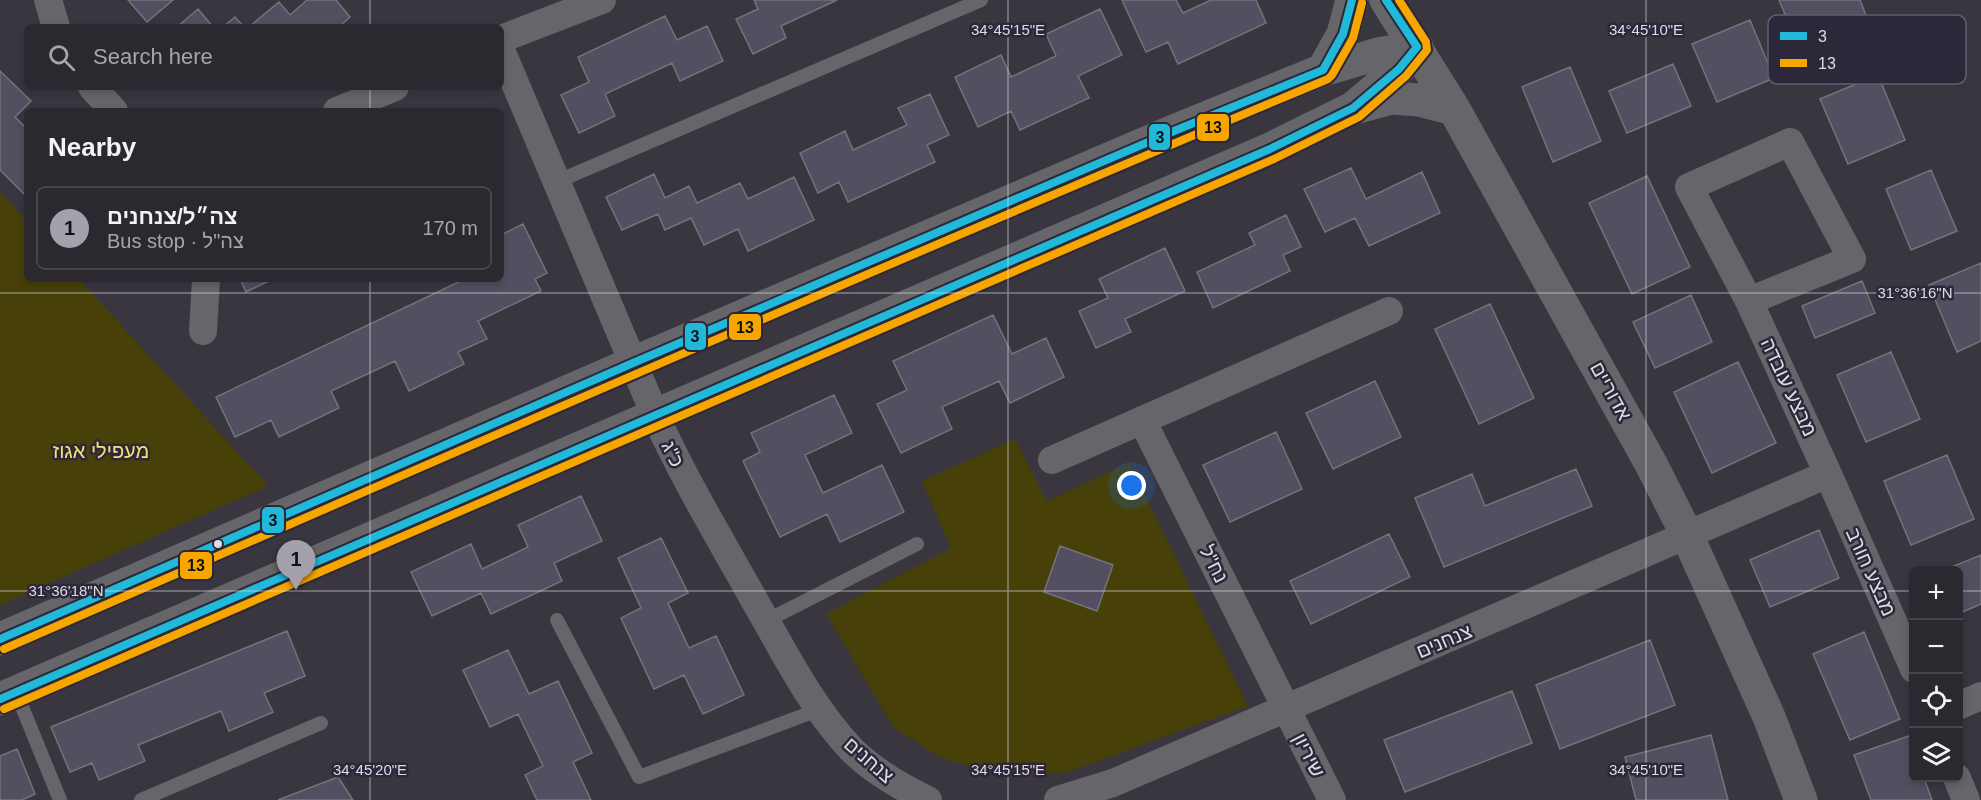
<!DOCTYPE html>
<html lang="en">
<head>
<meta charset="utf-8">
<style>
	:root { --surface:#2b2830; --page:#37343c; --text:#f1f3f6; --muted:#a6a6ab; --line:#47444c; --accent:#a4a1ac }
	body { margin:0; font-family:Helvetica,"Noto Sans Hebrew",sans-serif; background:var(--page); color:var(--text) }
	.controls { position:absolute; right:18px; bottom:18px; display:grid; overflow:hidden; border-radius:9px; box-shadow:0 3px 9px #0003 }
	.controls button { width:54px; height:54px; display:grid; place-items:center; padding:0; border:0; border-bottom:2px solid var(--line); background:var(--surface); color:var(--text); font:30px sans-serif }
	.you { position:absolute; left:1132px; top:486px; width:21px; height:21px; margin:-15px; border:4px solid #fff; border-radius:50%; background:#1a73e8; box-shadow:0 0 0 9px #1a73e833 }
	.badge { display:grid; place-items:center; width:39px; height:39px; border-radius:50%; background:var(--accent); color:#111; font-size:20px; font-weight:700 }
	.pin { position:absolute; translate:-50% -50px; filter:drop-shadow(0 2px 3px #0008) }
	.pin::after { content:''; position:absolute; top:32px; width:21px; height:18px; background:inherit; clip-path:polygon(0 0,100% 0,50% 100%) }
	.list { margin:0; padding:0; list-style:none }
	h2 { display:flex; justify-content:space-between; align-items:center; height:78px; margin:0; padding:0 24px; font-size:26px }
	h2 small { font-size:20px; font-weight:400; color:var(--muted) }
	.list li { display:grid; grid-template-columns:39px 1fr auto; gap:18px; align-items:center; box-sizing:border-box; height:84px; margin:0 12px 12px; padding:0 12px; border:2px solid var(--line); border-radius:9px }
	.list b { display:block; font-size:22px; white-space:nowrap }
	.list p { margin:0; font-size:20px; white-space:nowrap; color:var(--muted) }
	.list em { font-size:20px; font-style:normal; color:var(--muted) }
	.icon { flex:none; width:33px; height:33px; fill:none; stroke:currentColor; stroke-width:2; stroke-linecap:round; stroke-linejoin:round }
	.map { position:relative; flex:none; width:1981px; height:800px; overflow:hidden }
	.search { position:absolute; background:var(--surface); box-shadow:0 3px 9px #0003; left:24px; top:24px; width:480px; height:66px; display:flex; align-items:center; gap:15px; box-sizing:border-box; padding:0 21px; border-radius:9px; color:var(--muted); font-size:22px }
	.panel { position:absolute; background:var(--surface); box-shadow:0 3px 9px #0003; left:24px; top:108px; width:480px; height:174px; border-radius:9px }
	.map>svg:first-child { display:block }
	.green { fill:#474009 }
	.building { fill:#544f60; stroke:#74727a; stroke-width:1.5 }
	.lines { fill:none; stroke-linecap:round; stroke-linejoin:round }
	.service { stroke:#666569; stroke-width:14 }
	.minor { stroke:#666569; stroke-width:28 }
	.tertiary { stroke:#666569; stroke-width:33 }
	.bus-1-casing { stroke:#2d2839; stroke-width:12 }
	.bus-2-casing { stroke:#2d2839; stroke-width:12 }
	.bus-1 { stroke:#20b9da; stroke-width:8 }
	.bus-2 { stroke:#f7a600; stroke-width:8 }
	.ticks { fill:none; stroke:#dedbe6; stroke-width:1.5; stroke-opacity:0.45 }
	.bus-dot { fill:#dedbe6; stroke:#2d2839; stroke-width:2 }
	.labels { text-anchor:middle; stroke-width:5; stroke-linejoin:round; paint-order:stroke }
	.street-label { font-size:20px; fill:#dedbe6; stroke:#2d2839 }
	.park-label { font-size:20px; fill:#f0e373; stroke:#2d2839 }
	.key { fill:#2d2839; stroke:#625e6d; stroke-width:1.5 }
	.key-label { font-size:16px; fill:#dedbe6 }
	.ticks-label { font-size:15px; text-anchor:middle; fill:#dedbe6; stroke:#2d2839; stroke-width:5; stroke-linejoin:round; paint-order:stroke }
	.line-badge { stroke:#2d2839; stroke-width:2 }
	.pale-badge-label { font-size:16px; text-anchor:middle; font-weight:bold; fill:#111 }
</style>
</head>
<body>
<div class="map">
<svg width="1981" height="800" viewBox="0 0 1981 800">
	<rect width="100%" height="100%" fill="#393640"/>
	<path class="green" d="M0 192 27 221V279H79L268 486 0 605Z
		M1015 439 1047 501 1129 463 1248 706 1066 773 1004 776 941 758 894 728 826 614 951 548 922 481Z"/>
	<path class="building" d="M128 0H173L147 22Z
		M307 0H336L350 17 339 27H249L279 2 290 15Z
		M754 0H837L781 26 786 38 753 54 736 19 758 9Z
		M1122 0H1176L1183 13 1211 0H1256L1266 23 1178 64 1168 42 1146 52Z
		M1779 0H1860L1871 28 1803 57Z
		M198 9 213 27H177Z
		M1100 9 1122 55 1078 76 1089 98 1020 130 1011 111 978 127 955 77 1001 55 1011 77 1056 56 1046 34Z
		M665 16 677 40 707 26 723 61 680 81 672 63 605 94 615 116 579 133 561 95 589 82 578 57Z
		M235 17 244 27H223Z
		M1750 20 1774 78 1717 102 1692 44Z
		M1673 64 1691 106 1627 133 1609 91Z
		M1570 67 1601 141 1553 162 1522 87Z
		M0 71 31 101 15 117 27 129V197L0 170Z
		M1878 75 1905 140 1848 164 1820 99Z
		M930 94 949 135 927 145 935 162 848 202 839 182 818 193 800 153 845 131 853 150 907 125 898 108Z
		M1351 168 1366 199 1422 172 1440 213 1369 246 1355 218 1325 232 1304 189Z
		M1931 170 1957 231 1911 250 1886 189Z
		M654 174 665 198 689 186 697 203 740 183 748 199 794 177 814 220 748 251 738 229 704 245 691 218 665 230 658 214 622 230 606 197Z
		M1647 176 1690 267 1632 294 1589 203Z
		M1286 215 1301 247 1283 255 1290 271 1213 308 1197 272 1255 245 1249 233Z
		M523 224 547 273 535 279 541 291 478 321 487 339 458 352 464 364 409 391 395 361 331 391 339 408 279 437 271 420 235 437 216 397 465 279H501V235Z
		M1165 248 1185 291 1125 319 1131 332 1096 348 1079 311 1108 298 1099 279Z
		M1981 263V341L1957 352 1929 285Z
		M240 279H273L246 292Z
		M1862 281 1875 313 1815 338 1802 306Z
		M1691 295 1712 342 1655 368 1633 322Z
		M1490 304 1534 398 1479 424 1435 329Z
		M993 315 1012 354 1046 338 1064 377 1010 403 999 381 942 407 952 429 901 453 877 404 907 390 893 361Z
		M1891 352 1920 419 1866 442 1837 375Z
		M1738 362 1776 443 1712 473 1674 392Z
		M1375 381 1401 437 1333 469 1306 413Z
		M834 395 852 433 805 455 823 493 882 465 904 512 840 542 827 514 780 537 743 461 760 452 751 433Z
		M1276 432 1302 489 1230 522 1203 465Z
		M1947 455 1974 519 1911 545 1884 481Z
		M1576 469 1592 506 1444 567 1415 498 1472 474 1485 506Z
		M581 496 602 541 554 563 562 581 491 614 481 593 432 616 411 572 471 544 482 569 528 547 518 525Z
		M1819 530 1839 578 1770 607 1750 560Z
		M1389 534 1410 577 1311 624 1290 581Z
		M661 538 688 593 668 603 689 648 716 636 744 695 703 714 684 675 654 689 621 618 641 608 618 558Z
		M1060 546 1113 565 1097 611 1044 592Z
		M1981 555V604L1958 614V570H1944Z
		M287 631 305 676 264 693 273 712 229 731 221 711 138 745 145 761 99 780 92 763 70 772 51 727Z
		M1864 632 1900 719 1850 740 1813 654Z
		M1650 640 1675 705 1560 749 1536 685Z
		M508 650 529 694 558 681 592 753 573 762 591 800H537L525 775 543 766 518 714 490 727 463 670Z
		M1512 691 1532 743 1405 792 1384 740Z
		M1711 735 1728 800H1636L1625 757Z
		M1909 736 1914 749V778H1924L1932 800H1871L1854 755Z
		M17 749 35 794 22 800H0V756Z
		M338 777 353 800H278Z"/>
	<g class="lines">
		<path class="service" d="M556 182 981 0
			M557 620 639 777 818 710
			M766 621 917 544
			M16 692 60 800
			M141 800 321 723"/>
		<path class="minor" d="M48 0 56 27
			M501 39 602 0
			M501 50 655 415C685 481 722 542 757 605 786 655 812 708 852 750 874 772 901 787 928 800
			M92 87 114 111
			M337 111 395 87
			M1749 301 1852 259 1790 142 1689 187 1749 301 1828 474 1914 669
			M203 331 206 279
			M1142 420 1332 800
			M1052 460 1389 311
			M1958 706 1981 696
			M1957 778 1966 800
			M1058 800 1113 783 1828 474"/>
		<path class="tertiary" d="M1386 0 1454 109 1651 464 1687 535 1769 717 1801 800
			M1323 70 1343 34 1352 0
			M1358 107 1391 98 1419 100 1454 109
			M0 639 633 363 1174 131 1323 70 1378 54 1417 47
			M0 699 1270 149 1353 108 1399 69 1417 47"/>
		<g class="bus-1-casing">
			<path id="bus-1" d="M0 639 633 363 1174 131 1323 70 1343 34 1352 0
				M0 699 1270 149 1353 108 1399 69 1417 47 1386 0"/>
		</g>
		<g class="bus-2-casing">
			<path id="bus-2" d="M4 649C445 457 885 264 1328 79L1332 75 1353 38 1362 3
				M4 709 1274 159 1359 117 1406 76 1427 50 1426 42 1399 0"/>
		</g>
		<use href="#bus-1" class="bus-1"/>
		<use href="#bus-2" class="bus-2"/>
	</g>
	<path class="ticks" d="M370 0V27M1008 0V800M1646 0V800M370 87V111M370 279V800M0 293H1981M0 591H1914M1958 591H1981"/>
	<circle class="bus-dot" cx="218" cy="544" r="5"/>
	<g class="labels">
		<g class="street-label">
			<text transform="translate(1789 387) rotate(65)" y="7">מבצע עובדה</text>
			<text transform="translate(1611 391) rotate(61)" y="7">אדוריים</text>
			<text transform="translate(673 454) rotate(64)" y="7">כ"ג</text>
			<text transform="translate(1214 564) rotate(63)" y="7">נח"ל</text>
			<text transform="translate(1871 572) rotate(66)" y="7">מבצע חורב</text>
			<text transform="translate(1444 641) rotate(-23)" y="7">צנחנים</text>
			<text transform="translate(1309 755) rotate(63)" y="7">שיריון</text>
			<text transform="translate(869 760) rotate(41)" y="7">צנחנים</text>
		</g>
		<g class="park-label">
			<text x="101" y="458">מעפילי אגוז</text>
		</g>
	</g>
	<rect x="1768" y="15" width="198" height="69" rx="9" class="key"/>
	<rect x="1780" y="32" width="27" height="8" fill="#20b9da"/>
	<rect x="1780" y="59" width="27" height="8" fill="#f7a600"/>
	<g class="key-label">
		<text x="1818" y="42">3</text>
		<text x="1818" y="69">13</text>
	</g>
	<g class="ticks-label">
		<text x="1008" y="35">34°45'15"E</text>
		<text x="1646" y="35">34°45'10"E</text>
		<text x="1915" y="298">31°36'16"N</text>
		<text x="66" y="596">31°36'18"N</text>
		<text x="370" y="775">34°45'20"E</text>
		<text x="1008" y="775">34°45'15"E</text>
		<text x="1646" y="775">34°45'10"E</text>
	</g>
	<g class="line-badge">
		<rect x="1196" y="113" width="34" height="29" rx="6" fill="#f7a600"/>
		<rect x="1148" y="123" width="23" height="28" rx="6" fill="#20b9da"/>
		<rect x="728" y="313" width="34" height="28" rx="6" fill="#f7a600"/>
		<rect x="684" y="322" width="23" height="29" rx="6" fill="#20b9da"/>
		<rect x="261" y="506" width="24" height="28" rx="6" fill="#20b9da"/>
		<rect x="179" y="551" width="34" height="29" rx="6" fill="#f7a600"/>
	</g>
	<g class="pale-badge-label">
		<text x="1213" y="133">13</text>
		<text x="1160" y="143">3</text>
		<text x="745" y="333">13</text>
		<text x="695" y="342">3</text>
		<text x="273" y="526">3</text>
		<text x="196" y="571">13</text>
	</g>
</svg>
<div class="controls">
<button>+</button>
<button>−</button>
<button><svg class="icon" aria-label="locate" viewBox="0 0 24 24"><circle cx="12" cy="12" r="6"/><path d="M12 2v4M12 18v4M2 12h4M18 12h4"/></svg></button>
<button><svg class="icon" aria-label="layers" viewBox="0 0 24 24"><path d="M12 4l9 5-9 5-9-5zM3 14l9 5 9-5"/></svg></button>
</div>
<div class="you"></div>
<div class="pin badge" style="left:296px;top:590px">1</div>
<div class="search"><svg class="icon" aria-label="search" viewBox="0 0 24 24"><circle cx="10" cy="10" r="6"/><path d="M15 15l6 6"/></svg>Search here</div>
<section class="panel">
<h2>Nearby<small></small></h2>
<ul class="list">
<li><span class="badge">1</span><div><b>צה״ל/צנחנים</b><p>Bus stop · צה&quot;ל</p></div><em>170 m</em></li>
</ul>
</section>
</div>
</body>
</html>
